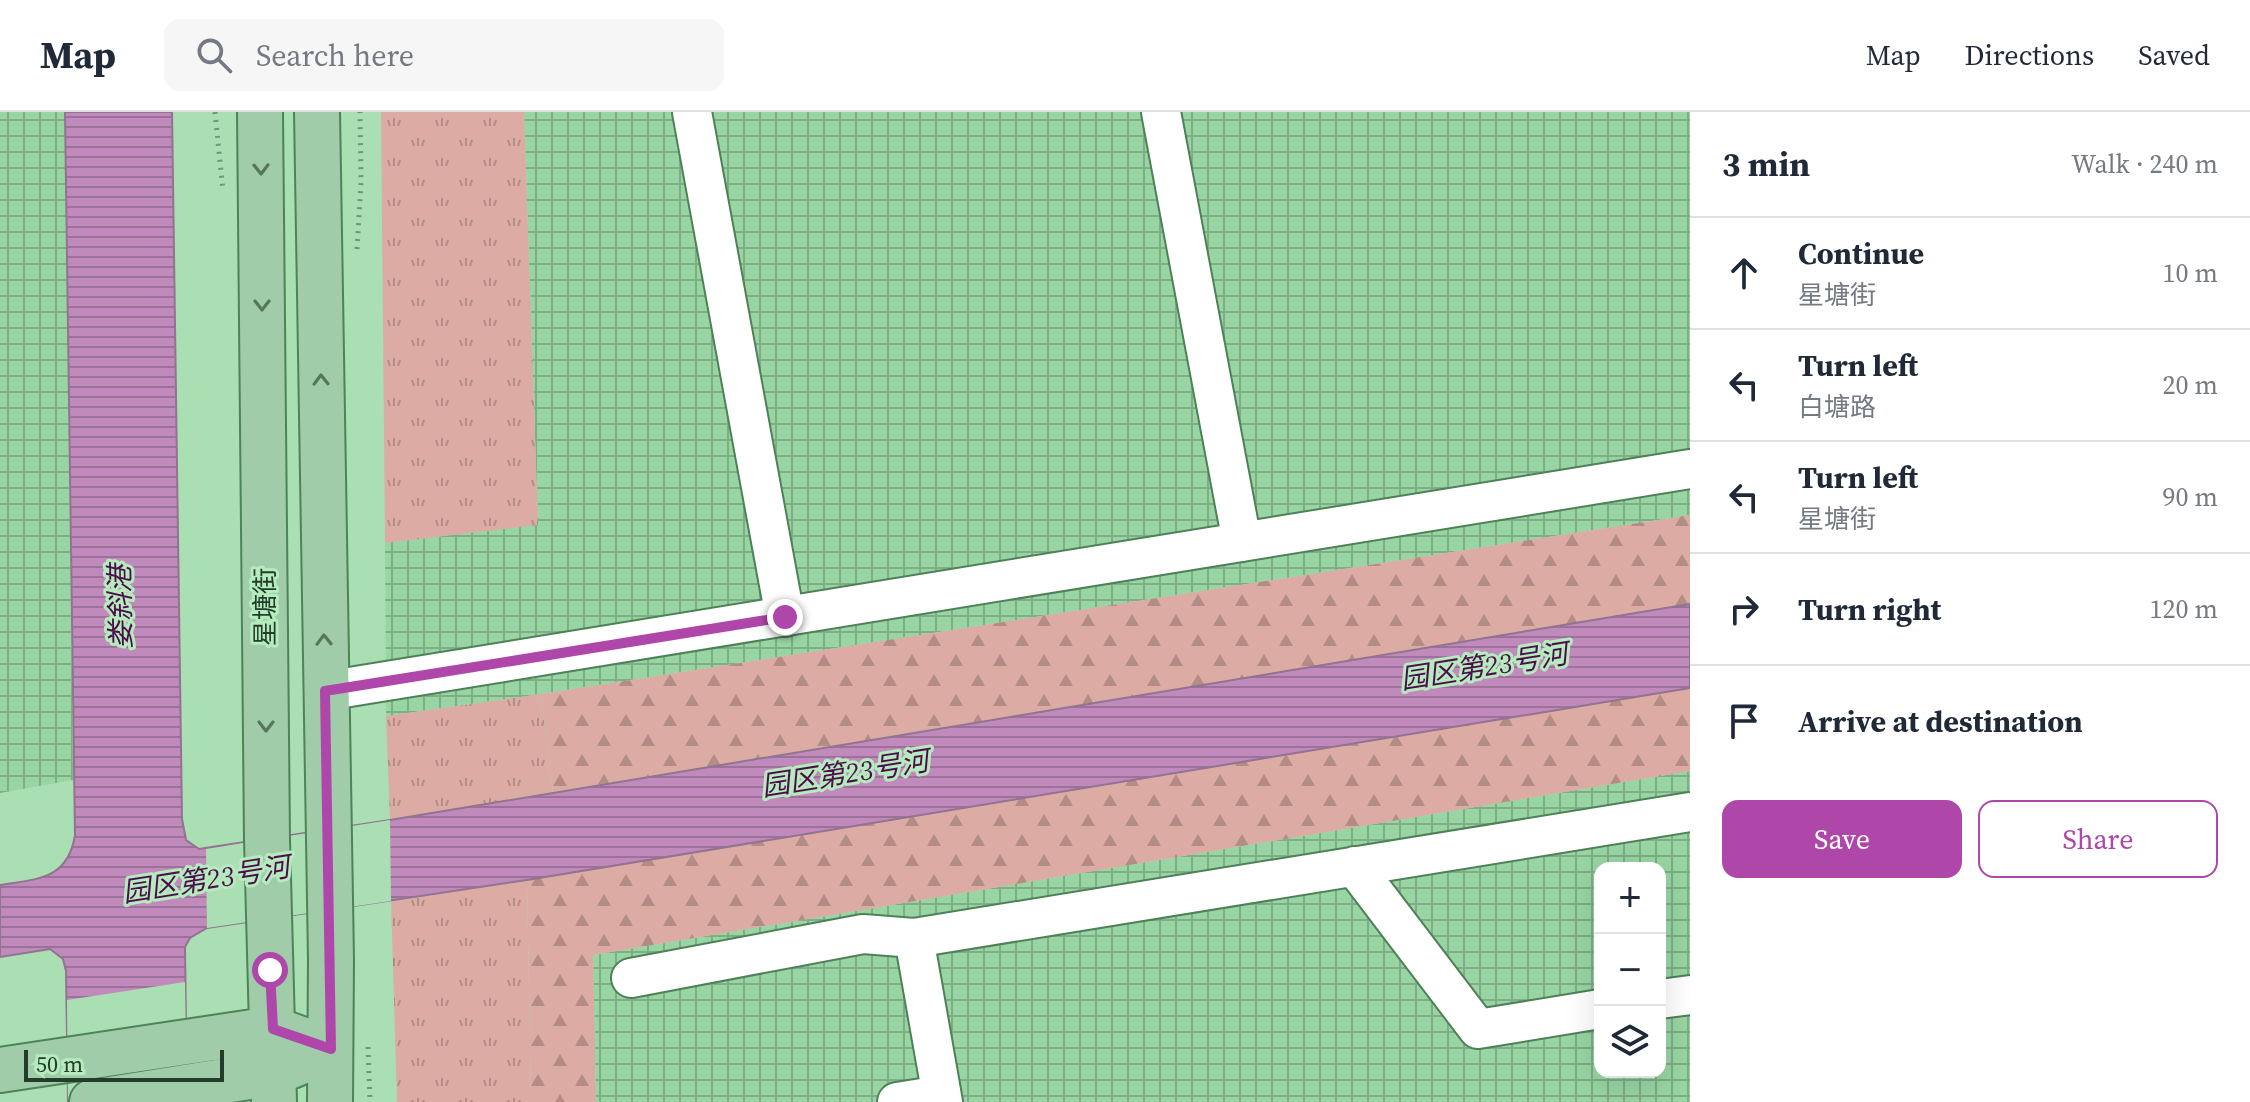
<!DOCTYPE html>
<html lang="en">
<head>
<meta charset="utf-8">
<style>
	:root { --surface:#fff; --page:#f6f6f7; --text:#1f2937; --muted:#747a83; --line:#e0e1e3; --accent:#af47aa }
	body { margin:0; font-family:"Source Serif 4","Noto Sans SC",serif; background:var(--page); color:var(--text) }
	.controls { position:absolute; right:24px; bottom:24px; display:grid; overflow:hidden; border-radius:16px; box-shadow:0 8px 32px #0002 }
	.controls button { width:72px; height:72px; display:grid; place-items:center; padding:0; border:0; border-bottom:2px solid var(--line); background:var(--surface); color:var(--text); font:40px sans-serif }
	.scale { position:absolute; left:24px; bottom:20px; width:200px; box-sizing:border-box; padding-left:8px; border:4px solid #263c2a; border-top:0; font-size:22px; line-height:28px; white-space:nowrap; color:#263c2a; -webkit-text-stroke:6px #b5ecbe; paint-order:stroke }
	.stop { position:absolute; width:24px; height:24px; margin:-18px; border:6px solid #af47aa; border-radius:50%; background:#fff }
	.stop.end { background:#af47aa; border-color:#fff; box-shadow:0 2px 8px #0008 }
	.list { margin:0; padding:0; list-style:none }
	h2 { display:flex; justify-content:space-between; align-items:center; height:104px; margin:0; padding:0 32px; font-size:34px }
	h2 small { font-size:26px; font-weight:400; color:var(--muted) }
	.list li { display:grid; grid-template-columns:52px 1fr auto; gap:24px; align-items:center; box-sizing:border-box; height:112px; padding:0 32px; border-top:2px solid var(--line) }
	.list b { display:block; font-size:30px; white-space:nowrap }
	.list p { margin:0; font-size:26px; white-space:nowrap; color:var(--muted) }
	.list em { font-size:26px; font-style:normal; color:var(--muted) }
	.actions { display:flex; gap:16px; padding:24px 32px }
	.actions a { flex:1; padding:18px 0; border:2px solid var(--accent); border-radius:16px; text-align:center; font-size:28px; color:var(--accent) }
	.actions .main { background:var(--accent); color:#fff }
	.icon { flex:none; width:44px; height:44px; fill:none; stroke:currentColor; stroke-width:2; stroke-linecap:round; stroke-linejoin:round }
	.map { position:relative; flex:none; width:1690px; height:990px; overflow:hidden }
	header { display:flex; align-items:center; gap:48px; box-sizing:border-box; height:112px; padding:0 40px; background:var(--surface); border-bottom:2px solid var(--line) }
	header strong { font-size:38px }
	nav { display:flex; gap:44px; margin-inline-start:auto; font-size:28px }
	.search { width:560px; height:72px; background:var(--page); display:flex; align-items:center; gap:20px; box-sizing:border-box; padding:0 28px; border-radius:16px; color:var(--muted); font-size:30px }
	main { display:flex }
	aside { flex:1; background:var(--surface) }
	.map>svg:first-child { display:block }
	.industrial { fill:url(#industrial-grid); fill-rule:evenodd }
	.grass { fill:url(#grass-tufts) }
	.forest { fill:url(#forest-firs) }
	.water { fill:url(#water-rules); stroke:#927390; stroke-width:2 }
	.pier { fill:#a9dfb2 }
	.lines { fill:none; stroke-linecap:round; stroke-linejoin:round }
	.minor-casing { stroke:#4e8158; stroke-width:42 }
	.major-casing { stroke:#4c8458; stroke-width:48 }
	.path { stroke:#6f9675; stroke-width:5; stroke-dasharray:2 6; stroke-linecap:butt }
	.minor { stroke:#fff; stroke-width:38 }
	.major { stroke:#a0ccaa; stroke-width:44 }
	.oneway { stroke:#57765d }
	.route { stroke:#af47aa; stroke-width:10 }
	.labels { text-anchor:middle; stroke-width:6; stroke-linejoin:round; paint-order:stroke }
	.street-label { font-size:26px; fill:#263c2a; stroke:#b5ecbe }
	.water-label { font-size:28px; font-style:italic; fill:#4f0c4d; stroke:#b5ecbe }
</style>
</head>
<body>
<header>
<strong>Map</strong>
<div class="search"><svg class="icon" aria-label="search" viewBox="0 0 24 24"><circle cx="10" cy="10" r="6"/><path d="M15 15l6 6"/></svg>Search here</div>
<nav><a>Map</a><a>Directions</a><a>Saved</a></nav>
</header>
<main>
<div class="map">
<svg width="1690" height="990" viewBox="0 0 1690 990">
	<defs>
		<pattern id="industrial-grid" width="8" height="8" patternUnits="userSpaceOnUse" patternTransform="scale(2)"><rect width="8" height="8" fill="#99d5a3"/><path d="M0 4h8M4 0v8" fill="none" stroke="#7dae85"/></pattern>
		<pattern id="grass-tufts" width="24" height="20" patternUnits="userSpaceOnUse" patternTransform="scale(2)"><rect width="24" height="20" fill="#dcaba3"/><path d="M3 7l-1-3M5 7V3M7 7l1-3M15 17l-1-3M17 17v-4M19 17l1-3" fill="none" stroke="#b28c85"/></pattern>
		<pattern id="forest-firs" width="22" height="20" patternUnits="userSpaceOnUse" patternTransform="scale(2)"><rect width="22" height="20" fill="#dcaba3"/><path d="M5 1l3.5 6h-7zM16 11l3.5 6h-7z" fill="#b28c85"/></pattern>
		<pattern id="water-rules" width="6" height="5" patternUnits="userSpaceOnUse" patternTransform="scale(2)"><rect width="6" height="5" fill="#c18abc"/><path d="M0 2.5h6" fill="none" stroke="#9d7299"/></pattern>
	</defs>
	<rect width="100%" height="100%" fill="#a9dfb2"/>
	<path class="industrial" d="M0 0H65L73 668 0 681Z
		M524 0H1690V403L541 582 386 604 385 431 538 412Z
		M1690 659V990H596L593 843ZM1600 756H1660V960H1600Z"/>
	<path class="grass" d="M381 0H524L538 413 385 431Z
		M541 582 553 680 390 708 386 604Z
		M527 768 531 990H397L391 789Z"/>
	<path class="forest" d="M1690 403V492L553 680 541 582Z
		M1690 576V659L593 843 596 990H531L527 768Z"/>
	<path class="water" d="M65 0H172L182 707 186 728 199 737 390 708 1690 492V576L527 768 207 816 190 826 185 835 187 990H68L66 859 63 847 50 837 0 845V773C37 767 68 768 75 723Z"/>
	<path class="pier" d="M390 708 391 789 207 816 206 737Z
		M185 870 187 990H68L67 888Z"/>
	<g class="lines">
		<g class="minor-casing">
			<path id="minor" d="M692 0 785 505
				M1161 0 1242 430
				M325 579 1690 357
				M1354 754 1478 917 1600 897
				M914 826 943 990
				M631 866 863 822 914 826 1690 700
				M1660 887 1690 883
				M897 990 941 983"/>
		</g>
		<g class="major-casing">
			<path id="major" d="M260 0 267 728 274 990
				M317 0 331 848 330 990
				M0 958 273 917 301 927
				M92 990 274 961 301 950"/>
		</g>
		<path class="path" d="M215 0 223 79
			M357 137 361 71 360 0
			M368 935 370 990"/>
		<use href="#minor" class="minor"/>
		<use href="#major" class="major"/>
	</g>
	<defs><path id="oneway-chevron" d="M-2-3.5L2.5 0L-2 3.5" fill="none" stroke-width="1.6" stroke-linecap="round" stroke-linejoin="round" transform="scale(2)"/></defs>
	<g class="oneway">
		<use href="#oneway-chevron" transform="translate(261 57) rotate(89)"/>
		<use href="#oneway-chevron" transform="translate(262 193) rotate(90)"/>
		<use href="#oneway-chevron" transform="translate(321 268) rotate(-91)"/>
		<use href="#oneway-chevron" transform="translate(324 528) rotate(-91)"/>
		<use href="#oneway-chevron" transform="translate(266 614) rotate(90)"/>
	</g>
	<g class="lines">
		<path class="route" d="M270 858 273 917 331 937 325 579 785 505"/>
	</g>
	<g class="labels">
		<g class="street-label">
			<text transform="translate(265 495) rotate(-90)" y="9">星塘街</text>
		</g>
		<g class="water-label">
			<text transform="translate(120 495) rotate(-91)" y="10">娄斜港</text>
			<text transform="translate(1484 554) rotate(-9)" y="10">园区第23号河</text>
			<text transform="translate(845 661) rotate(-9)" y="10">园区第23号河</text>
			<text transform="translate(206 767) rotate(-9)" y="10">园区第23号河</text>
		</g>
	</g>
</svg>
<div class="controls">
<button>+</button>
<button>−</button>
<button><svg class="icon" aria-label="layers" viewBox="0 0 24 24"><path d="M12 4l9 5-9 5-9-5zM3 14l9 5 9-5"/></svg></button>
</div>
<div class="scale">50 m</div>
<div class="stop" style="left:270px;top:858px"></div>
<div class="stop end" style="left:785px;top:505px"></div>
</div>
<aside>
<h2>3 min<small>Walk · 240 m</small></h2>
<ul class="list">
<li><svg class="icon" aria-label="ahead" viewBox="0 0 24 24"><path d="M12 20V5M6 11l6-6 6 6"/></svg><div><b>Continue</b><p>星塘街</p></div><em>10 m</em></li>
<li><svg class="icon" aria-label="left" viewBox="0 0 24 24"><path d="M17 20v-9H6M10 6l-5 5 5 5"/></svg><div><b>Turn left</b><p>白塘路</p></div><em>20 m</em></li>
<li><svg class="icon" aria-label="left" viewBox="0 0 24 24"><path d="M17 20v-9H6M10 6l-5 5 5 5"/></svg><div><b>Turn left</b><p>星塘街</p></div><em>90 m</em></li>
<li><svg class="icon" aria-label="right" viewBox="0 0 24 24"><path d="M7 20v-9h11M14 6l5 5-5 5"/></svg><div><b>Turn right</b></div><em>120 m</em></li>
<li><svg class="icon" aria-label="arrive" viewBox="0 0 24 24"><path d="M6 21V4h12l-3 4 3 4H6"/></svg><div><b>Arrive at destination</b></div></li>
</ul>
<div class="actions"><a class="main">Save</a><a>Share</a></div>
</aside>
</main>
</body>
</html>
